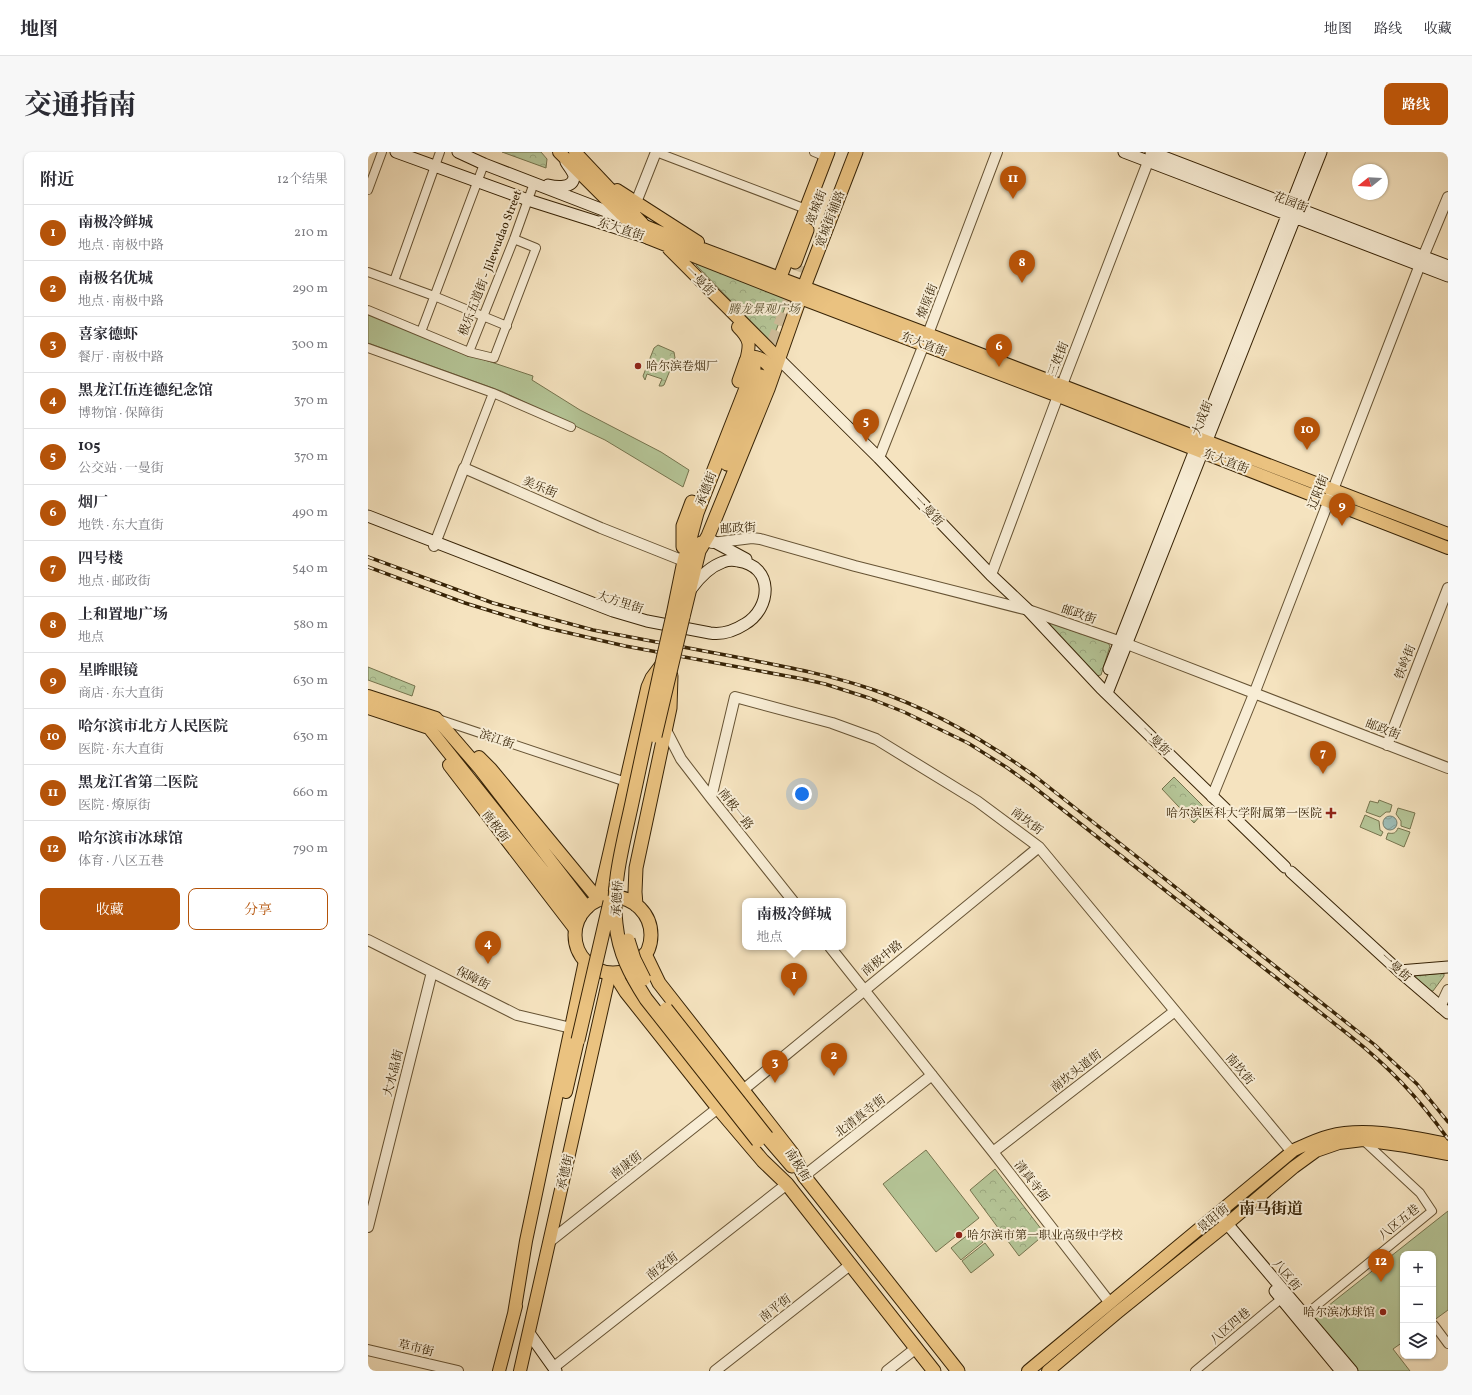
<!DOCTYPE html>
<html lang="zh">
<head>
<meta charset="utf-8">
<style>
	:root { --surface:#fff; --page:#f7f7f7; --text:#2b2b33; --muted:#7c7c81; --line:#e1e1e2; --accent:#b45309 }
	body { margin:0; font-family:Vollkorn,"Noto Serif SC",serif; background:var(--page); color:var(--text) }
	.controls { position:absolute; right:12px; bottom:12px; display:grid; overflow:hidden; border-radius:8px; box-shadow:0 1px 3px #0004 }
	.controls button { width:36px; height:36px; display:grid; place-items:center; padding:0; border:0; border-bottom:1px solid var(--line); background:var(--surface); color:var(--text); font:20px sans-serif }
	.compass { position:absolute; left:984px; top:12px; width:36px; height:36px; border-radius:50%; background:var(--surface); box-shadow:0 1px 3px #0004; rotate:252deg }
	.you { position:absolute; left:434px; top:642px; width:14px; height:14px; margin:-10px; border:3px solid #fff; border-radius:50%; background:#1a73e8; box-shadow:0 0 0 6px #1a73e833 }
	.badge { display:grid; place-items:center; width:26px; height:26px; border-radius:50%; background:var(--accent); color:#fff; font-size:13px; font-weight:700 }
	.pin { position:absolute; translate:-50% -33px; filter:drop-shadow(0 1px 2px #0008) }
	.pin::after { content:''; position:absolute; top:21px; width:14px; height:12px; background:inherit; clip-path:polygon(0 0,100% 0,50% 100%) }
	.popup { position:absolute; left:374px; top:746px; width:104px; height:52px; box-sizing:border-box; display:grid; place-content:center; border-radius:8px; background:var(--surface); filter:drop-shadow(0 1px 3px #0005); font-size:13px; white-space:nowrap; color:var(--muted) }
	.popup b { font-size:15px; color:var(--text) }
	.popup::after { content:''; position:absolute; left:50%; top:100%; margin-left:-8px; border:8px solid transparent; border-top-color:var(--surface) }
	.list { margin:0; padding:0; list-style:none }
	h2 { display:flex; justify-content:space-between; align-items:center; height:52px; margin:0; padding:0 16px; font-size:17px }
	h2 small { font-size:13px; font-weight:400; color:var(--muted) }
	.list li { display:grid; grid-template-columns:26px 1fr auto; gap:12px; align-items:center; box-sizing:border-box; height:56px; padding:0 16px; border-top:1px solid var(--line) }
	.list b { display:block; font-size:15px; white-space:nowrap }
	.list p { margin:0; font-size:13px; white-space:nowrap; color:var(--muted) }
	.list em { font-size:13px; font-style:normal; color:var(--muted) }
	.actions { display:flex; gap:8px; padding:12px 16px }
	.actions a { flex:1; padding:9px 0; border:1px solid var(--accent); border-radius:8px; text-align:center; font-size:14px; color:var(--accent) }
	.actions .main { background:var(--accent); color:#fff }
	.icon { flex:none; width:22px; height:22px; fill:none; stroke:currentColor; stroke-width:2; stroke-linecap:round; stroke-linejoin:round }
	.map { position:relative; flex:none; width:1080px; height:1219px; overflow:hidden; border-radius:8px }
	header { display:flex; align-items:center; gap:24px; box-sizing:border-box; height:56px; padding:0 20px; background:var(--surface); border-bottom:1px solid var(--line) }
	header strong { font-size:19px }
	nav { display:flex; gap:22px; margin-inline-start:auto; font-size:14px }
	.intro { display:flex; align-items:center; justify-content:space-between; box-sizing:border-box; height:96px; padding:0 24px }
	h1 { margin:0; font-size:28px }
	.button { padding:10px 18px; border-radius:8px; background:var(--accent); color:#fff; font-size:14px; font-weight:700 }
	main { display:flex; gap:24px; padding:0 24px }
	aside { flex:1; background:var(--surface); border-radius:8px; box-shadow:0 1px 3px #0004 }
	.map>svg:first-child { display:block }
	.grass { fill:#b5c597; stroke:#76744e }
	.park { fill:url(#park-crowns); stroke:#76744e }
	.water { fill:url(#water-waves); stroke:#747f70 }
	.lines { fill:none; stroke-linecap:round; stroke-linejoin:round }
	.trunk-tunnel { stroke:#cfbd9a; stroke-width:13; stroke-dasharray:13 6; stroke-linecap:butt }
	.minor-casing { stroke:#665334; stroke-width:10 }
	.tertiary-casing { stroke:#665334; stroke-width:12 }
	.secondary-casing { stroke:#372306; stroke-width:13 }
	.primary-casing { stroke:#372306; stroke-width:14 }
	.trunk-casing { stroke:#372306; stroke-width:15 }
	.minor { stroke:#f8edd5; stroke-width:8 }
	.tertiary { stroke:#f8edd5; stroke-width:10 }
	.secondary { stroke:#f8edd5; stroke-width:11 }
	.primary { stroke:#eac280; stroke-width:12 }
	.trunk { stroke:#eac280; stroke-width:13 }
	.rail-casing { stroke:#372306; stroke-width:3.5 }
	.rail { stroke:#f8edd5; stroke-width:2; stroke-dasharray:6; stroke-linecap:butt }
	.trunk-bridge-casing { stroke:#372306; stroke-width:15; stroke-linecap:butt }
	.trunk-bridge { stroke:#eac280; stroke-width:13 }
	.poi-dot { fill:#8f2418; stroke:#f8edd5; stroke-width:1.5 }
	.labels { text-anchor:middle; stroke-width:4; stroke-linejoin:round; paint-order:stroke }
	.street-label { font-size:12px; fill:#372306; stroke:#f8edd5 }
	.park-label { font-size:12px; font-style:italic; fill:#564c2a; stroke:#f8edd5 }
	.poi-label { font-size:12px; fill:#372306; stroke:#f8edd5; text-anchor:start }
	.district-label { font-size:16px; font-weight:bold; fill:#372306; stroke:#f8edd5 }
</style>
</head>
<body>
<header>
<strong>地图</strong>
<nav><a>地图</a><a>路线</a><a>收藏</a></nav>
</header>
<div class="intro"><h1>交通指南</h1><a class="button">路线</a></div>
<main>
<aside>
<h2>附近<small>12个结果</small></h2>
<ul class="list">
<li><span class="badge">1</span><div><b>南极冷鲜城</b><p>地点 · 南极中路</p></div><em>210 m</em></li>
<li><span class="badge">2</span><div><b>南极名优城</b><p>地点 · 南极中路</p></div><em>290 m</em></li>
<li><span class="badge">3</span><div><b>喜家德虾</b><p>餐厅 · 南极中路</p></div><em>300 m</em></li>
<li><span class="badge">4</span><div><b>黑龙江伍连德纪念馆</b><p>博物馆 · 保障街</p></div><em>370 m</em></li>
<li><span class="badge">5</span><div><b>105</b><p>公交站 · 一曼街</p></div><em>370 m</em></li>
<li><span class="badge">6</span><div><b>烟厂</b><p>地铁 · 东大直街</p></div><em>490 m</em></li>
<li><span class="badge">7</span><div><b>四号楼</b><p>地点 · 邮政街</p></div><em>540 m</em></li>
<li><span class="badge">8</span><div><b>上和置地广场</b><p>地点</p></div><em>580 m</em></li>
<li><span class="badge">9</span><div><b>星眸眼镜</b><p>商店 · 东大直街</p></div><em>630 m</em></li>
<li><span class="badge">10</span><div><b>哈尔滨市北方人民医院</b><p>医院 · 东大直街</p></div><em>630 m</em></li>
<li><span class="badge">11</span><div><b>黑龙江省第二医院</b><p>医院 · 燎原街</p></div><em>660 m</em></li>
<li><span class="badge">12</span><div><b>哈尔滨市冰球馆</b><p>体育 · 八区五巷</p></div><em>790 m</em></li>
</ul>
<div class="actions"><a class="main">收藏</a><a>分享</a></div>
</aside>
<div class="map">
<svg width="1080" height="1219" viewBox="0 0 1080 1219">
	<defs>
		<pattern id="park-crowns" width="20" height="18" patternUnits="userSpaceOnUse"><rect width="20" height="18" fill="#b5c597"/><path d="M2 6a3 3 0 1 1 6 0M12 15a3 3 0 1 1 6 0" fill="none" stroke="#9ca981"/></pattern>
		<pattern id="water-waves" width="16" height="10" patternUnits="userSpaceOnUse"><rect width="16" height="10" fill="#9dbdb7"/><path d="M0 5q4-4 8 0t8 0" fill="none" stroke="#88a29c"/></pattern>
	</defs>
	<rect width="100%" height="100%" fill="#f5e3bf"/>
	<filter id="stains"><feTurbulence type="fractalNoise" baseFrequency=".005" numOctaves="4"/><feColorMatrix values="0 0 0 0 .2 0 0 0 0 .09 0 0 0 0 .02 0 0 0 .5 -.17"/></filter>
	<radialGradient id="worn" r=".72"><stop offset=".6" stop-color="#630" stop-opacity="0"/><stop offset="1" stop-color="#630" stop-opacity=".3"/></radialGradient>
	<path class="grass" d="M0 162 102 203 165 224 164 228 212 258 293 300 321 318 315 335 237 288 133 239 0 191Z
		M1011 648 1024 653 1022 660H1018L1012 665 998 660 1002 649 1010 651Z
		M1030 656 1047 661 1042 677 1033 674V669L1028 662Z
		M997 663 1011 669 1012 678 1015 680 1013 684 992 675Z
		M1030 676 1042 680 1036 695 1018 687 1020 681C1026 682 1028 681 1030 676Z
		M558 998 611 1066 568 1100 515 1032Z
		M1080 1059V1158L1065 1169V1102H1035V1190L1025 1197 1042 1219H990L946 1165Z
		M606 1078 615 1090 593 1108 583 1096Z
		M617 1091 626 1103 603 1121 594 1109Z"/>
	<path class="park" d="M134 0H173L179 7 178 16Z
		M329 110 417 146 419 150 404 189H402L328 113Z
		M290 193 306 200 307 206 296 233 294 234H291L294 227 279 222 277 228 275 224 286 196Z
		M676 469 740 491 742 494 733 523 728 524Z
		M0 515 47 534 44 544 0 528Z
		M806 625 838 657 826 671 794 637Z
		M1076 821V824L1065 839H1061L1046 827V824Z
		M627 1017 677 1082 651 1104 602 1038Z"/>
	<path class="water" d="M1015 671a7 7 0 1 1 14 0a7 7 0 1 1-14 0Z"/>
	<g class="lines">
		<path class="trunk-tunnel" d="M398 209 435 114"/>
		<g class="minor-casing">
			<path id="minor" d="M288 0 438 57
				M446 0 458 5
				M0 38 14 0
				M0 120 66 144 139 174
				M26 129 72 0
				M0 158 101 200 126 206 168 96 146 87
				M53 180 116 12
				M0 196 125 241 203 275
				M101 200 146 87 166 31
				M96 316 125 241
				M70 567 258 630
				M937 1163 1064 1059 1052 1041 995 988
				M1066 1173 1080 1192
				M827 1219 913 1147"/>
		</g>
		<g class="tertiary-casing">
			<path id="tertiary" d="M265 58 288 0
				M511 306 560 182 629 0
				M344 391 384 386 392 387 487 414 660 458 759 492 1080 616
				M66 394 96 316 233 376 316 409
				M623 423 694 233 783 2
				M298 578 313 607 343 646 425 749
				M1019 593 1080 436
				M844 645 886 542 1053 110 1080 45
				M343 646 367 545 464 571 508 587 609 649 671 695 924 1000
				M0 788 149 863 203 876
				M462 795 625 1000 742 1151
				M1072 855 1080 838
				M375 938 671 695
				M625 1000 807 859
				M436 1024 564 923
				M0 1075 64 820
				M181 1090 350 956
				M0 1198 90 1219
				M186 1215 419 1032
				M347 1219 482 1113
				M519 1219 547 1197"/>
		</g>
		<g class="secondary-casing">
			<path id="secondary" d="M28 0 160 48 280 86
				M90 0 116 12 256 66
				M756 0 1080 124
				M783 0 1080 114
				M180 33C188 35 205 37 206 25 206 20 200 14 198 10
				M410 206 511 306 623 423 660 458 733 536 917 715
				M0 364 245 459 279 469 342 481C355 483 366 479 377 472 404 456 406 414 370 409 365 408 360 408 355 410 341 415 331 426 323 437
				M339 386 378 407
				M741 517 944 0
				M739 541 953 0
				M923 720 1031 819 1080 861
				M1031 819 1080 815
				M850 1061 984 1219
				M907 1139 973 1219
				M161 1181 188 1219"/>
		</g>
		<g class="primary-casing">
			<path id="primary" d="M191 0 262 71
				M207 0 275 72
				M249 38 330 90
				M257 66 319 91 560 182 1080 382
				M280 86 432 146 690 244 1080 396
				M301 97 410 206
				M370 175C383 188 382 193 378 209
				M0 544 68 566 112 617 219 756
				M0 556 61 576 212 765
				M111 605 123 617 231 748
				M81 613 207 777
				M198 940 210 888
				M146 1162 158 1089 217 809
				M131 1219 148 1154
				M152 1219 242 821
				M660 1219 926 998C937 993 949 987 961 984 998 974 1043 985 1080 992
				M680 1219 750 1160 859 1072 926 1015 948 999 971 991 995 988 1038 994 1080 1002"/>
		</g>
		<g class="trunk-casing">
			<path id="trunk" d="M427 110 439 78
				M412 125 460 0
				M436 135 488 0
				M371 229 378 209 382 205C393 205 404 212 404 223
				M359 312 393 224
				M315 395V374L324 350
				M331 399 340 384 400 237 432 146
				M305 463 316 409 329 361 386 216
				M315 465 333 391
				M207 783a38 38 0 1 1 76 0a38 38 0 1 1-76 0Z
				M231 748 280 535 284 526 293 514
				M268 753 267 740 268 716 302 556 303 524
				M277 802 291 831 424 1001 436 1024 590 1219
				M246 821 258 840 350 956 395 1009 419 1032 566 1219
				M399 985 424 1014"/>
		</g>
		<use href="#minor" class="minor"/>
		<use href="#tertiary" class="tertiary"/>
		<use href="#secondary" class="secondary"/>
		<use href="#primary" class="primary"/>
		<use href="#trunk" class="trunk"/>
		<g class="rail-casing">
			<path id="rail" d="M0 405 125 451 225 478C273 487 320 496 368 505 413 514 459 522 503 537 563 557 617 588 668 625L1007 893 1049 932 1080 970
				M0 415 97 451 175 475 257 494 435 527 457 532 501 546 536 560 600 591 638 615 662 632 981 883C1021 915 1050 945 1080 987"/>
		</g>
		<use href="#rail" class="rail"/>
		<g class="trunk-bridge-casing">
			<path id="trunk-bridge" d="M305 463C291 524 278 585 265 646 257 685 243 731 248 772 251 801 262 822 278 847L390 989
				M287 584 315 465
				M260 788 266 807 276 827
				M298 857 399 985
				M210 888 242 750"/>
		</g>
		<use href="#trunk-bridge" class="trunk-bridge"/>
	</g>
	<g class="poi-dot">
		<circle cx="270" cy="214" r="4"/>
		<path d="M961 655h4v4h4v4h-4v4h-4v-4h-4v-4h4z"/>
		<circle cx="591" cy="1083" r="4"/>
		<circle cx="1015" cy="1160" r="4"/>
	</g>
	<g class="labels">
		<g class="street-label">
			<text transform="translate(923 50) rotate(21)" y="4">花园街</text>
			<text transform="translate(448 55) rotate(-69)" y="4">宽城街</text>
			<text transform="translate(462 67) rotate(-69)" y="4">宽城街辅路</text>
			<text transform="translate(253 77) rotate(18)" y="4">东大直街</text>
			<text transform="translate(122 111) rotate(-69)" y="4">极乐五道街 - Jilewudao Street</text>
			<text transform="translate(332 129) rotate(45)" y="4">一曼街</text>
			<text transform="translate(559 149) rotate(-69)" y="4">燎原街</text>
			<text transform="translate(556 192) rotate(21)" y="4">东大直街</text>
			<text transform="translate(690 207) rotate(-69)" y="4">三姓街</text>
			<text transform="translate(834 266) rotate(-69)" y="4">大成街</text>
			<text transform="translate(858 309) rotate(21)" y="4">东大直街</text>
			<text transform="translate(172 335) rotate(23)" y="4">美乐街</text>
			<text transform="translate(338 337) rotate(-69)" y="4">承德街</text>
			<text transform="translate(950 340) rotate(-69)" y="4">辽阳街</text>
			<text transform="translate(561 359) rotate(46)" y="4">一曼街</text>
			<text transform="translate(370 376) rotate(-3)" y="4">邮政街</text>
			<text transform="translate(252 450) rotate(18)" y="4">大方里街</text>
			<text transform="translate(711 462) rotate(19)" y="4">邮政街</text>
			<text transform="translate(1037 510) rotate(-69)" y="4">铁岭街</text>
			<text transform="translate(1015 577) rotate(21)" y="4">邮政街</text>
			<text transform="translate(129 587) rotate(19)" y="4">滨江街</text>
			<text transform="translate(788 589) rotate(45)" y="4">一曼街</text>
			<text transform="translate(368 657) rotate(52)" y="4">南极一路</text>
			<text transform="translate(659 669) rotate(37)" y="4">南坎街</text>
			<text transform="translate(128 674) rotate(52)" y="4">南极街</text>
			<text transform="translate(249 746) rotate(-87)" y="4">承德桥</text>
			<text transform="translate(514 806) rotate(-39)" y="4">南极中路</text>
			<text transform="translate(1028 815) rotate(42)" y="4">一曼街</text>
			<text transform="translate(105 826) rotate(27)" y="4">保障街</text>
			<text transform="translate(872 917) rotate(50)" y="4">南坎街</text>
			<text transform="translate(708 919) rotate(-38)" y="4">南坎头道街</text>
			<text transform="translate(25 921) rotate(-76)" y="4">大水晶街</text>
			<text transform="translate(492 964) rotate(-38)" y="4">北清真寺街</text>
			<text transform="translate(258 1013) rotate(-38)" y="4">南康街</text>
			<text transform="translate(430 1013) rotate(58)" y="4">南极街</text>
			<text transform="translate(197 1020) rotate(-77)" y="4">承德街</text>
			<text transform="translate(664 1029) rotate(52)" y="4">清真寺街</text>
			<text transform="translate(845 1066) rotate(-39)" y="4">景阳街</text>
			<text transform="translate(1031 1070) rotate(-39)" y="4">八区五巷</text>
			<text transform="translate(294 1114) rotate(-38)" y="4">南安街</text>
			<text transform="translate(919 1123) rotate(50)" y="4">八区街</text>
			<text transform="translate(407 1156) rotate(-38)" y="4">南平街</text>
			<text transform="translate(862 1174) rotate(-40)" y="4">八区四巷</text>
			<text transform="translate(48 1196) rotate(13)" y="4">草市街</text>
		</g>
		<g class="park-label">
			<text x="396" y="161">腾龙景观广场</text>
		</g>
		<g class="poi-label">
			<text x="278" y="218">哈尔滨卷烟厂</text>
			<text x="954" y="665" text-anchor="end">哈尔滨医科大学附属第一医院</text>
			<text x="599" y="1087">哈尔滨市第一职业高级中学校</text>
			<text x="1007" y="1164" text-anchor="end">哈尔滨冰球馆</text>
		</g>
		<g class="district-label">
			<text x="903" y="1062">南马街道</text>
		</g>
	</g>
	<rect width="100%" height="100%" filter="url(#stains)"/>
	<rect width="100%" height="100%" fill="url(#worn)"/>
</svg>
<div class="controls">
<button>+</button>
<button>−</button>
<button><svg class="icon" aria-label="layers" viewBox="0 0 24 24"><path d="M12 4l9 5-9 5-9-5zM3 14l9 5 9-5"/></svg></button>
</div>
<svg class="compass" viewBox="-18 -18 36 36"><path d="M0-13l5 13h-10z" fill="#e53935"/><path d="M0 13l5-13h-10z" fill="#7c7c81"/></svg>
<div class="you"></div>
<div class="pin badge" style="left:426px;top:844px">1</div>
<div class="popup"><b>南极冷鲜城</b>地点</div>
<div class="pin badge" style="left:466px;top:924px">2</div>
<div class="pin badge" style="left:407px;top:931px">3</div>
<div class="pin badge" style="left:120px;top:812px">4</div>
<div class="pin badge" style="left:498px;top:290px">5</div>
<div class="pin badge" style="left:631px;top:215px">6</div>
<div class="pin badge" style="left:955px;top:622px">7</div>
<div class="pin badge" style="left:654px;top:131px">8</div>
<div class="pin badge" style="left:974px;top:374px">9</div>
<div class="pin badge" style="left:939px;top:298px">10</div>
<div class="pin badge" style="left:645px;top:47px">11</div>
<div class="pin badge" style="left:1013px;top:1130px">12</div>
</div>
</main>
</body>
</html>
